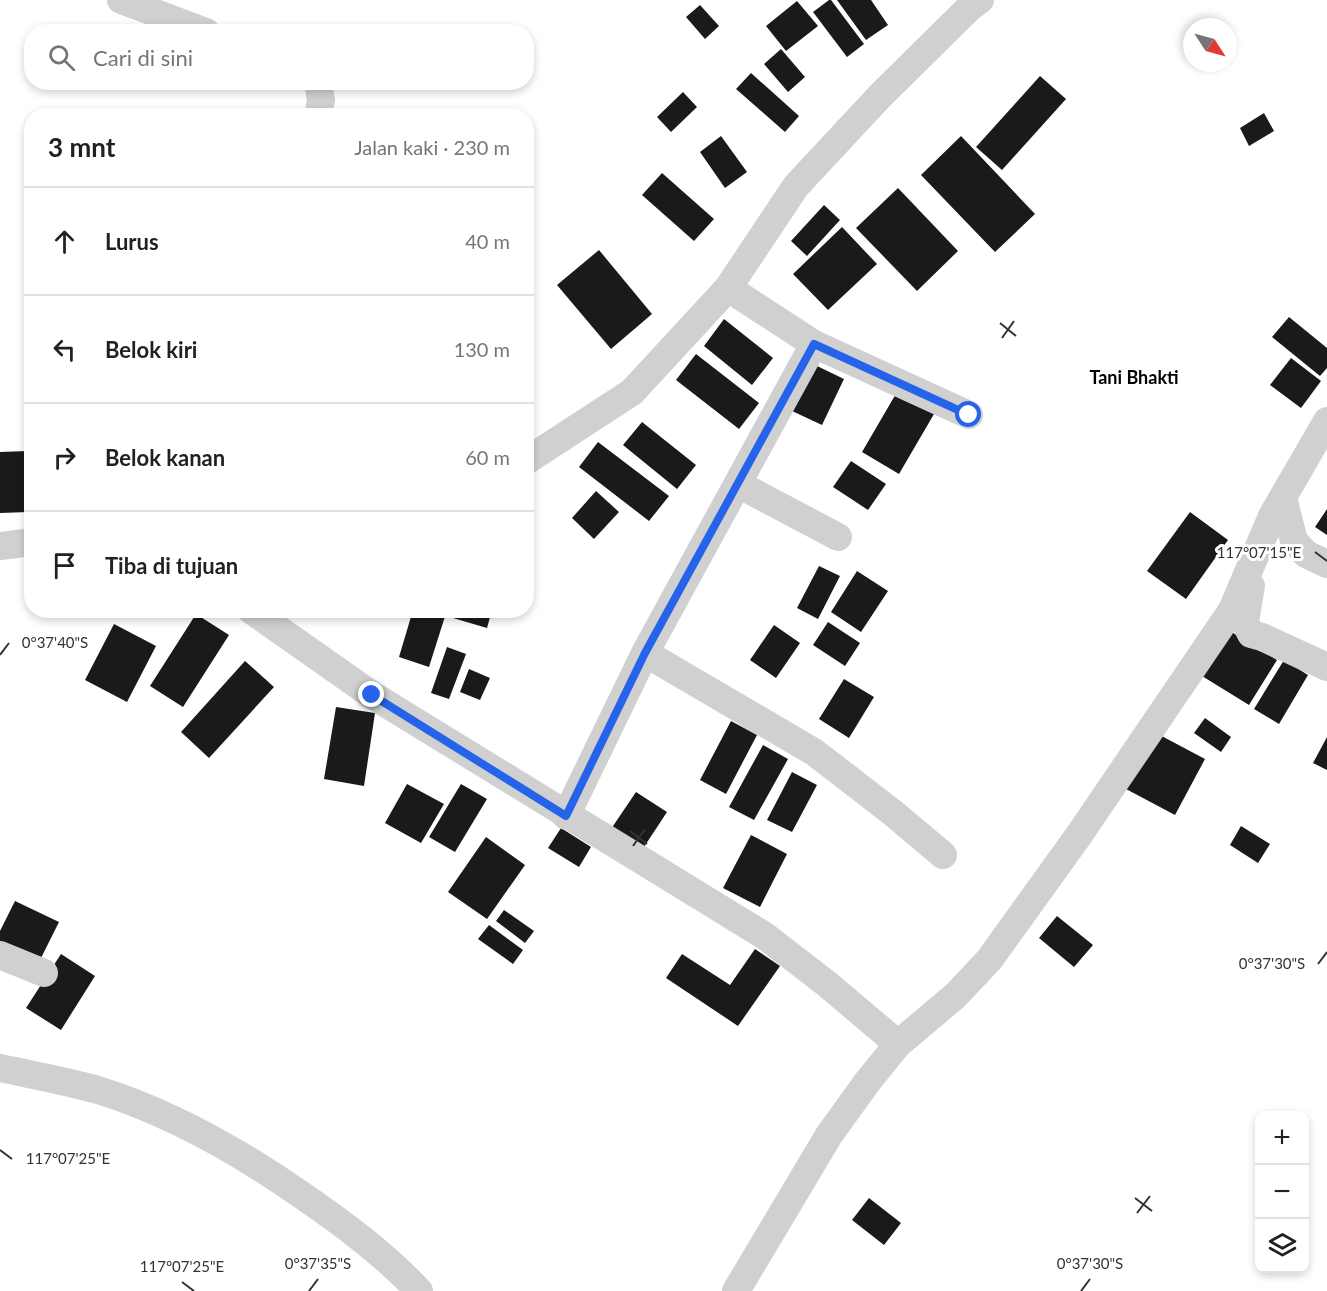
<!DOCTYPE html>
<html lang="id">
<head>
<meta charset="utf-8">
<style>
	:root { --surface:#fff; --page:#f6f6f6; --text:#202124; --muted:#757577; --line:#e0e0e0 }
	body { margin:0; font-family:Lato,sans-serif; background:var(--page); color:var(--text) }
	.controls { position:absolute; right:18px; bottom:18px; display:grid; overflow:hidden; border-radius:12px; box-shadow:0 3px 9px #0003 }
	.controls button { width:54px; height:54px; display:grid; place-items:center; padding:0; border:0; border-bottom:2px solid var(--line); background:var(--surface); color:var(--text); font:30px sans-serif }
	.compass { position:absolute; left:1183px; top:18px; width:54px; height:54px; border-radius:50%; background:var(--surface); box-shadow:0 3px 9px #0003; rotate:126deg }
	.stop { position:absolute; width:18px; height:18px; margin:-14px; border:4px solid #2563eb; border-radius:50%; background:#fff }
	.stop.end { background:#2563eb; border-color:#fff; box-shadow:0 2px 6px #0008 }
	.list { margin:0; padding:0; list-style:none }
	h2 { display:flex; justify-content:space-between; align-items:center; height:78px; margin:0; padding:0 24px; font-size:26px }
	h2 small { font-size:20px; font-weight:400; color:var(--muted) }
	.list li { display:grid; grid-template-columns:39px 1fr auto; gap:18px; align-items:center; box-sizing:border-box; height:108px; padding:0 24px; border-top:2px solid var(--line) }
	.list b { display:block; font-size:22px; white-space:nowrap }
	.list em { font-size:20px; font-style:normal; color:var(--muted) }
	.icon { flex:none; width:33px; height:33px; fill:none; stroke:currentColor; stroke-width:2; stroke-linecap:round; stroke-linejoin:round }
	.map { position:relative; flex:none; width:1327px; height:1291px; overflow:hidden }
	.search { position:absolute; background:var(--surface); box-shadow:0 3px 9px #0003; left:24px; top:24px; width:510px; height:66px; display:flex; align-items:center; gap:15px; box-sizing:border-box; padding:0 21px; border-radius:24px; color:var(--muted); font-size:22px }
	.panel { position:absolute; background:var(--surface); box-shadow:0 3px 9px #0003; left:24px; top:108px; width:510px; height:510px; border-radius:24px }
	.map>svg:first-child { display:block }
	.building { fill:#1a1a1a }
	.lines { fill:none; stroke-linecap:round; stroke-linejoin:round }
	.street { stroke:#d0d0d0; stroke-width:28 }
	.route { stroke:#2563eb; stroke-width:8 }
	.ticks { fill:none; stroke:#333; stroke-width:2 }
	.labels { text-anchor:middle; stroke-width:6; stroke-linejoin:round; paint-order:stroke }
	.quarter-label { font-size:18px; font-weight:bold; fill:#000; stroke:#fff }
	.ticks-label { font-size:15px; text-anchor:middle; fill:#333; stroke:#fff; stroke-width:6; stroke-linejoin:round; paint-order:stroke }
</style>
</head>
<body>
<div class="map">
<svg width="1327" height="1291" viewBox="0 0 1327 1291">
	<rect width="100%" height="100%" fill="#fff"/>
	<path class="building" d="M829 0H831L864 44 847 57 813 12Z
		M837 0H871L888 25 866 40Z
		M797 1 818 26 786 51 766 26Z
		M700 5 719 26 705 39 686 17Z
		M781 49 805 77 788 92 764 64Z
		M751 73 799 116 785 132 736 89Z
		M1040 76 1066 99 1002 170 976 147Z
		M683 92 697 107 671 132 657 117Z
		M1264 113 1274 131 1249 146 1240 128Z
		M721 136 747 172 725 188 700 152Z
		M961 136 1035 214 995 252 921 175Z
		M662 173 714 219 694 241 642 195Z
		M898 188 958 251 917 291 856 228Z
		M824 205 840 220 807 256 791 241Z
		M842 227 877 264 828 310 793 274Z
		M599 250 652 314 611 349 557 285Z
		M1289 317 1327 348V368L1320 376 1272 337Z
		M724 319 773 358 752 385 704 346Z
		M696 354 759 403 739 429 676 380Z
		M1291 358 1321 381 1301 408 1270 385Z
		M815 365 844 379 822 425 792 411Z
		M897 392 934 414 899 474 862 452Z
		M642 422 696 465 677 489 623 445Z
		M598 442 669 496 649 521 579 467Z
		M28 451 29 512 0 513V452Z
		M851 461 886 484 868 510 833 487Z
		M596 491 619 512 594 539 572 518Z
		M1327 509V535L1315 527Z
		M1190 512 1228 540 1186 599 1147 571Z
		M819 566 840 576 818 619 797 608Z
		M857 571 888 591 861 632 831 612Z
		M413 610H447L429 667 399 657Z
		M455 610H492L487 628 453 618Z
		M196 614 229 635 183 707 150 686Z
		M828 622 860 643 845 666 813 645Z
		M114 624 156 646 127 702 85 680Z
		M774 625 800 643 776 678 750 660Z
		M1230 631 1277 660 1249 705 1202 676Z
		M447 647 466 654 449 699 431 693Z
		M1284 660 1308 675 1279 724 1254 709Z
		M245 661 274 687 209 758 181 732Z
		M469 669 490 678 480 700 460 692Z
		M844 679 874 697 849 738 819 719Z
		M336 707 375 713 364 786 324 779Z
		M1205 718 1231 737 1221 752 1194 733Z
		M731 721 757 735 726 794 700 780Z
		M1156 733 1205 759 1175 815 1126 789Z
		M1327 737V770L1313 763Z
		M763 745 788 759 754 820 729 807Z
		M792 772 817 785 792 832 767 820Z
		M407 784 444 804 421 843 385 823Z
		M461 784 487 799 455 852 429 837Z
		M636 792 667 812 642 850 611 829Z
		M1241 826 1270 844 1258 863 1230 845Z
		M561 828 591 847 579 867 548 848Z
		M751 835 787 854 760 907 723 888Z
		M486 837 525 865 487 919 448 892Z
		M15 901 59 922 40 960 0 941V931Z
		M504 910 534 931 525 943 496 921Z
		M1057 916 1093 945 1074 967 1039 938Z
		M489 925 523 950 513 964 478 939Z
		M755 949 780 966 738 1026 666 978 682 954 730 985Z
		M61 954 95 976 61 1030 26 1008Z
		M869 1198 901 1223 884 1245 852 1220Z"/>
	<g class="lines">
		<path class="street" d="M121 0 206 32
			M318 82 321 100 318 116
			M728 288 814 344 969 415
			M526 461 632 392 728 288 796 186 880 96 969 8 980 0
			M738 484 838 537
			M1283 498 1294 541 1306 554 1327 564
			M0 546 32 542
			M1251 586 1245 622 1251 634 1262 637 1327 667
			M251 610 372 695 765 936 827 984 898 1044
			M645 653 814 752 893 813 943 855
			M566 816 645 653 814 344
			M0 955 44 973
			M0 1068C32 1075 66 1081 98 1090 172 1113 240 1152 303 1196 345 1225 384 1254 419 1291
			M736 1291 829 1135 868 1081 898 1044 955 996 989 960 1079 835 1232 610 1272 516 1327 421"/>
	</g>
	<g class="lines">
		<path class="route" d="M372 695 566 816 645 653 814 344 969 415"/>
	</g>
	<path class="ticks" d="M1000 323 1016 336M1002 338 1014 321M1315 552 1327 561M0 655 9 643M630 831 647 844M633 846 645 829M1318 964 1327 952M0 1150 12 1159M1135 1198 1152 1211M1137 1213 1150 1196M182 1282 194 1291M309 1291 318 1279M1081 1291 1090 1279"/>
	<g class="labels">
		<g class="quarter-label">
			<text x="1134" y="384">Tani Bhakti</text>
		</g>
	</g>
	<g class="ticks-label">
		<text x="1259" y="558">117°07'15"E</text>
		<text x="55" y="648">0°37'40"S</text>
		<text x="1272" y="969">0°37'30"S</text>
		<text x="68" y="1164">117°07'25"E</text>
		<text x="318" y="1269">0°37'35"S</text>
		<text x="1090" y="1269">0°37'30"S</text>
		<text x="182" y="1272">117°07'25"E</text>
	</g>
</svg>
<div class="controls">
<button>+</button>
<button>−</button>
<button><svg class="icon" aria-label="layers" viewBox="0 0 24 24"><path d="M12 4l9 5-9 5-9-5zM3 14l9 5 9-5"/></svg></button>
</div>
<svg class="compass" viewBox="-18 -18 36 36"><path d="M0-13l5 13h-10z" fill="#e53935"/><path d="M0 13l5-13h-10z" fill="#757577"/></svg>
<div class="stop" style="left:969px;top:415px"></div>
<div class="stop end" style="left:372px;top:695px"></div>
<div class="search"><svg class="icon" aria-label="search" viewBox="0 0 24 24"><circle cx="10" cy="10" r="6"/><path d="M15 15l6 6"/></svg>Cari di sini</div>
<section class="panel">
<h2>3 mnt<small>Jalan kaki · 230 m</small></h2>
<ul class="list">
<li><svg class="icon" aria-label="ahead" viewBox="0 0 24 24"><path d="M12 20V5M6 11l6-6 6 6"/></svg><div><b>Lurus</b></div><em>40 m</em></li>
<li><svg class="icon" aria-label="left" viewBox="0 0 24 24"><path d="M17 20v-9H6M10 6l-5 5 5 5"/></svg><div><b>Belok kiri</b></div><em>130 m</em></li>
<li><svg class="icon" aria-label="right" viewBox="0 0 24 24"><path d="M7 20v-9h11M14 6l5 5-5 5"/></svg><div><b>Belok kanan</b></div><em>60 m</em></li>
<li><svg class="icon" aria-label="arrive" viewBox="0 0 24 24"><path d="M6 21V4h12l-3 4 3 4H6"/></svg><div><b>Tiba di tujuan</b></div></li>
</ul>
</section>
</div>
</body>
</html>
